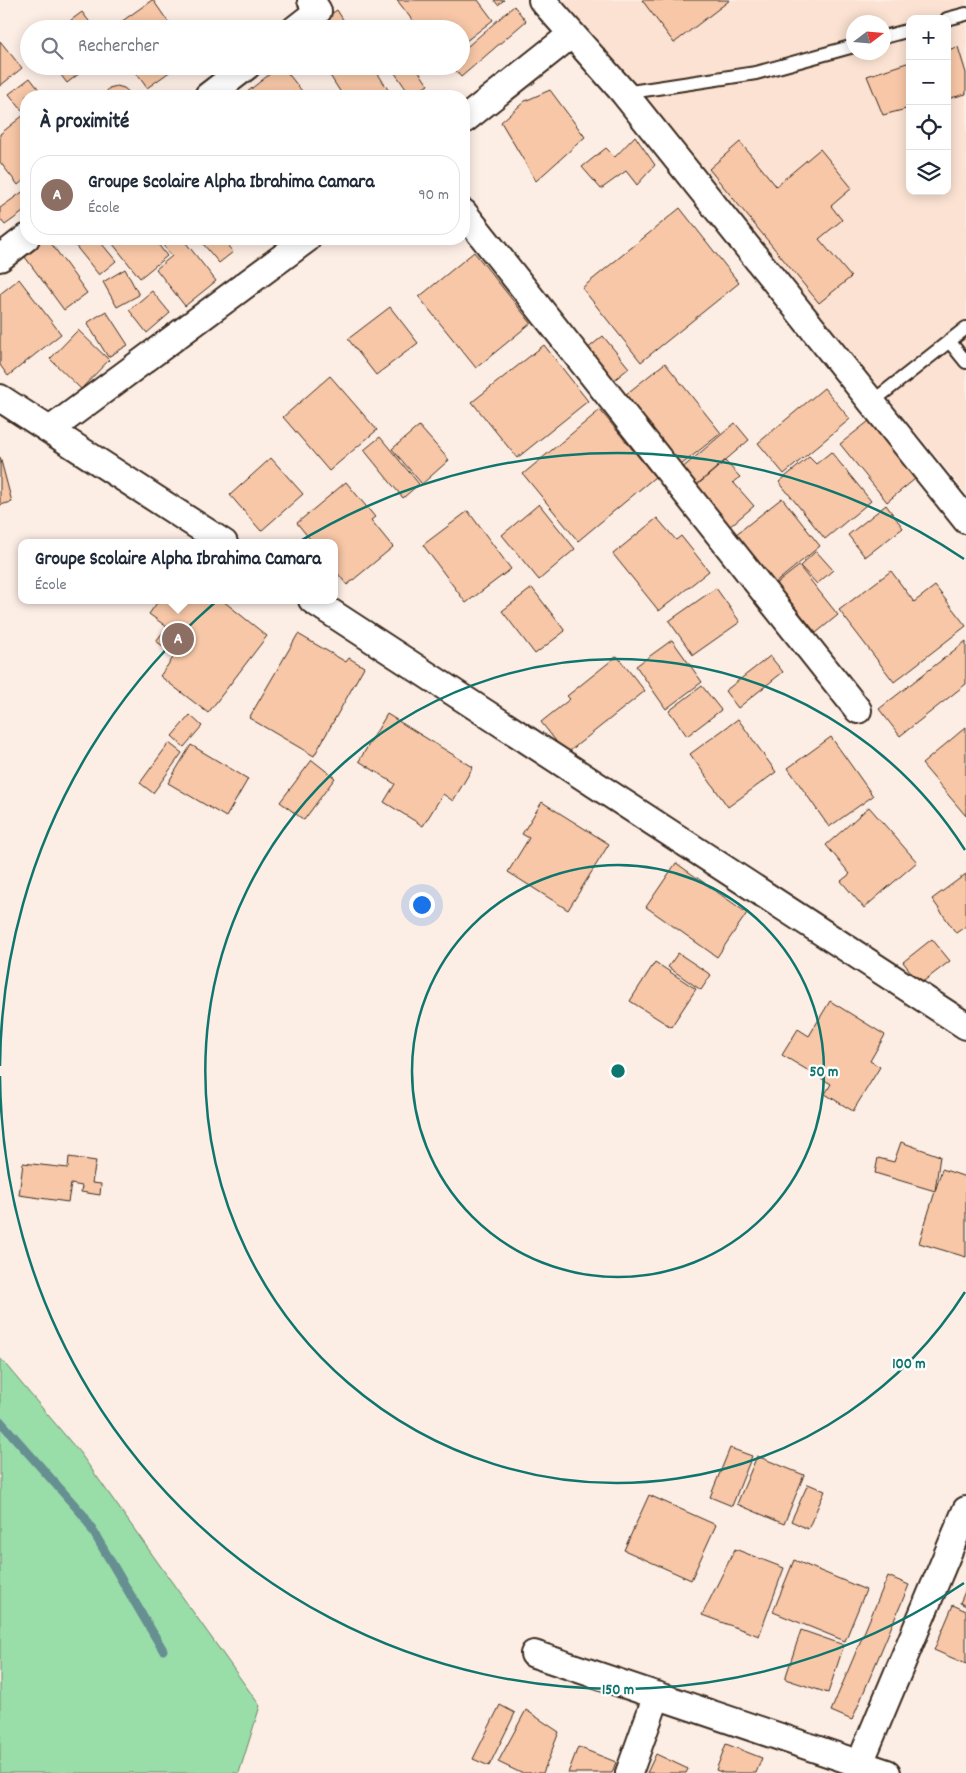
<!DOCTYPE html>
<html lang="fr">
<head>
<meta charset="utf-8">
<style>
	:root { --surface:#fff; --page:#f2f2f3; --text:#1f2937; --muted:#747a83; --line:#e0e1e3; --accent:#7c3aed }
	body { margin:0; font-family:Dekko,sans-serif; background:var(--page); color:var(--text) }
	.controls { position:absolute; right:15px; top:15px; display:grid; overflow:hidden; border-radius:10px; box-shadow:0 2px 12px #0003 }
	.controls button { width:45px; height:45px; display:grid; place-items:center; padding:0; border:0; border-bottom:1px solid var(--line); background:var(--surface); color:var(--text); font:25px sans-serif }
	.compass { position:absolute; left:846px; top:15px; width:45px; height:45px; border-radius:50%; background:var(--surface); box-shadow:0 2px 12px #0003; rotate:74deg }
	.you { position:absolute; left:421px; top:904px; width:18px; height:18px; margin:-12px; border:4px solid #fff; border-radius:50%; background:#1a73e8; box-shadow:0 0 0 8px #1a73e833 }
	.badge { display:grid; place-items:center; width:32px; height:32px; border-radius:50%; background:var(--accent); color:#fff; font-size:16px; font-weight:700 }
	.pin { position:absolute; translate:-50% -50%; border:2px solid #fff; box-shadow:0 1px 5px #0006 }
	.popup { position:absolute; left:18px; top:539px; width:320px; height:65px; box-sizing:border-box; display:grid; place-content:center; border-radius:10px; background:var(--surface); filter:drop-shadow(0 1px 4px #0005); font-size:16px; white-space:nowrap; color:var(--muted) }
	.popup b { font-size:19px; color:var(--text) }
	.popup::after { content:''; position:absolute; left:50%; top:100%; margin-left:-10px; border:10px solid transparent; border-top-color:var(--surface) }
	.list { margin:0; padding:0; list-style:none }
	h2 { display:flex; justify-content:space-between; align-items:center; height:65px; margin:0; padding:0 20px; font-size:21px }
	h2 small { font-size:16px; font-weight:400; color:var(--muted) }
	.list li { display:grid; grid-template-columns:32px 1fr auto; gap:15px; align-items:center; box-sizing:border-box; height:80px; margin:0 10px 10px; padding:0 10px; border:1px solid var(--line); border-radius:20px }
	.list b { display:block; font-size:19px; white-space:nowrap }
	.list p { margin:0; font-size:16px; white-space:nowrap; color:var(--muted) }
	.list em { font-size:16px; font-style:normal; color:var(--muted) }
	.icon { flex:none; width:28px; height:28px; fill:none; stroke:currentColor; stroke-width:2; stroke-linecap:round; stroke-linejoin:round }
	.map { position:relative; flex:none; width:966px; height:1773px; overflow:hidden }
	.search { position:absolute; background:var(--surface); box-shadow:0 2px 12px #0003; left:20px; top:20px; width:450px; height:55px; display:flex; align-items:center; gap:12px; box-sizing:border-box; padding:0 18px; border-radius:28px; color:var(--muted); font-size:19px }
	.panel { position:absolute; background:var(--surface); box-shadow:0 2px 12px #0003; left:20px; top:90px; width:450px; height:155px; border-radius:20px }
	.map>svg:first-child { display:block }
	.built { fill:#fbe2d2; fill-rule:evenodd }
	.green { fill:#99dda9; stroke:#6a8464 }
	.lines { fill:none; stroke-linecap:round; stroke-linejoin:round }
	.stream { stroke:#668f92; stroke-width:9 }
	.building { fill:#f7c7a7; stroke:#3b2a1e }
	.service-casing { stroke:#3b2a1e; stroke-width:16 }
	.minor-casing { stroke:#3b2a1e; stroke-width:30 }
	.service { stroke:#fff; stroke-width:12 }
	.minor { stroke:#fff; stroke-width:26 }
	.ring { fill:none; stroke:#0f766e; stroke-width:2.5 }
	.centre { fill:#0f766e; stroke:#fff; stroke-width:2.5 }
	.ring-label { font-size:15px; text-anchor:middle; font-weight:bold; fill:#0f766e; stroke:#fff; stroke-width:4.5; stroke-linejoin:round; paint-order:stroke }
</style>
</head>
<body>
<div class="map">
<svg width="966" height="1773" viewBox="0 0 966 1773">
	<rect width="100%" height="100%" fill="#fdeee5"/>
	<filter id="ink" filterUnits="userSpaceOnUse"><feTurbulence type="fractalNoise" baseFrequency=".02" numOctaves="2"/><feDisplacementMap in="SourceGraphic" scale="10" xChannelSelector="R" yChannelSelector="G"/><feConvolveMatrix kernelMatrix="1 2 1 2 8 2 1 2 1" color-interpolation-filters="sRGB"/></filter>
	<g filter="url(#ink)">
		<path class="built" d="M562 0H966V493ZM910 19H947V191H910ZM854 22H884V52H854Z"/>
		<path class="green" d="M0 1358 80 1453 260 1706 239 1773H0Z"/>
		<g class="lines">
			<path class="stream" d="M0 1421 84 1516 163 1650"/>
		</g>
		<path class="building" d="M153 0 173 29H111L152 0Z
			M397 0H478L493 20 461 45V29H419Z
			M494 0H504L498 5Z
			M642 0H730L674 43Z
			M514 6 526 21 461 77 452 66H461V52Z
			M337 10 349 29H309Z
			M82 12 95 29H59Z
			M0 41 22 68 0 86Z
			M958 47 966 73V94L947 99V50Z
			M910 62V108L883 115 867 76Z
			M54 66H89L67 83Z
			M139 66H178L147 88 134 70Z
			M280 66H282L306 96H242Z
			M324 66H373L392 96H343Z
			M390 66H415L428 85 411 96Z
			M30 78 44 96H26V178L18 185 0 162V134L25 114 9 94Z
			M117 86 124 88 130 93 131 96H104L109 88Z
			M550 90 585 137 536 181 501 122 525 101Z
			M635 136 655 165 637 185 626 171 601 189 582 167 606 148 615 157Z
			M740 142 776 186 820 149 852 188 831 206 842 220 819 239 851 277 819 303 709 169Z
			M25 190 26 210 5 225 0 219V208Z
			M680 208 739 283 641 362 582 288Z
			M41 239H48L87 293 64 310 22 253Z
			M70 239H98L116 261 99 275Z
			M109 239H165L158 244 167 256 140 278Z
			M168 239H183L216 281 185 306 156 269 172 256 162 244Z
			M199 239H222L233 252 219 263Z
			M474 252 531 323 476 368 419 297Z
			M125 269 139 295 117 307 103 282Z
			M19 279 61 334 8 376 0 365V294Z
			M152 291 170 313 147 333 129 310Z
			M390 307 418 343 376 375 348 339Z
			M106 311 128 345 108 357 87 323Z
			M78 330 109 360 81 389 50 359Z
			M603 336 629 368 607 386 581 354Z
			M544 345 588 401 517 458 472 402Z
			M665 363 721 433 681 465 625 395Z
			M330 376 377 430 329 471 283 417Z
			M824 388 850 419 784 474 758 443Z
			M600 410 655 477 578 541 523 474Z
			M869 421 915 479 887 502 840 444Z
			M735 423 749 440 694 487 680 470Z
			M419 426 449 460 422 484 392 449Z
			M380 437 419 484 403 498 364 450Z
			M831 452 871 501 825 539 779 482 809 457 816 464Z
			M0 457 12 502 0 505Z
			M271 458 303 494 261 531 230 495Z
			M725 461 740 477 733 482 754 506 729 527 695 487Z
			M346 482 375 517 371 520 393 547 347 585 334 569V543H313L297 523Z
			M782 498 820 546 774 584 735 535Z
			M539 504 575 549 539 580 502 535Z
			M886 505 903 528 865 557 848 535Z
			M468 511 511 569 466 603 423 545Z
			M657 518 676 540 681 536 709 571 659 611 613 554Z
			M816 551 833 570 817 584 800 566Z
			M799 566 838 615 816 633 776 584Z
			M891 571 914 602 935 586 966 626 894 682 839 610Z
			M532 588 565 631 535 654 502 611Z
			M716 588 740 622 693 655 669 621Z
			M159 600H222L267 636 208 713 160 676 175 655 156 641 167 627 149 614Z
			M298 634 346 662 349 658 364 667 314 756 249 718Z
			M672 640 702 682 666 709 636 666Z
			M966 641V684L900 736 879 709Z
			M617 656 645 691 566 754 541 722 570 699 567 696Z
			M770 656 783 672 738 708 725 691Z
			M702 686 721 710 687 736 669 711Z
			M387 714 473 767 453 801 443 794 423 826 384 802 395 784 359 761Z
			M190 715 202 726 184 747 172 736Z
			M738 719 776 772 728 807 690 754Z
			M966 727V816L922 764Z
			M831 737 873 796 829 827 788 768Z
			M169 743 182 753 153 793 140 783Z
			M191 745 248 779 226 817 168 783Z
			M312 760 335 778 304 820 280 802Z
			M542 802 609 844 568 910 508 872 529 838 522 834Z
			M869 807 917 862 864 908 841 881 850 874 826 845Z
			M676 863 747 913 717 957 646 907Z
			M966 874V926L956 933 932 899Z
			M932 939 950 961 920 984 903 962Z
			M678 953 711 975 701 990 668 967Z
			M655 962 696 989 671 1027 630 1001Z
			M830 1001 885 1035 870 1061 880 1067 853 1111 825 1094 831 1084 782 1055 798 1029 809 1036Z
			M901 1142 940 1156 935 1191 875 1173 878 1158 894 1162Z
			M69 1157 96 1161 92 1183 101 1184 100 1195 81 1192 82 1186 71 1184 68 1202 19 1195 23 1163 68 1168Z
			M942 1169 966 1177V1257L919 1243Z
			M730 1448 752 1456 732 1506 710 1497Z
			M757 1456 804 1475 784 1524 737 1504Z
			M808 1484 825 1491 808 1529 791 1521Z
			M649 1495 716 1525 691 1580 624 1550Z
			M735 1549 784 1568 759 1636 702 1615Z
			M794 1560 866 1590 845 1641 773 1612Z
			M888 1576 909 1585 852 1720 831 1711Z
			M966 1589V1606L960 1603Z
			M953 1605 966 1611V1664L934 1650Z
			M801 1630 844 1645 828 1693 785 1679Z
			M500 1705 515 1713 489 1766 473 1759Z
			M526 1710 559 1732 543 1773H521L498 1762Z
			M726 1744 762 1758 756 1773H724L716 1770Z
			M578 1747 616 1762 612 1773H568Z
			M656 1754 688 1769 686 1773H647Z"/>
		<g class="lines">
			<g class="service-casing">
				<path id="service" d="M947 19 966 14
					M884 37 910 30
					M624 93 756 73 854 46
					M949 341 966 362
					M872 402 966 328"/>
			</g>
			<g class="minor-casing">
				<path id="minor" d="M542 0 624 93 966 520
					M295 29 318 11 311 0
					M208 96 247 66
					M464 120 572 34
					M464 213 858 710
					M0 258 26 238
					M0 398 224 543
					M50 430 307 239
					M312 600 966 1026
					M534 1654 887 1773
					M860 1763 966 1510
					M629 1773 657 1695"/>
			</g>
			<use href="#service" class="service"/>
			<use href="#minor" class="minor"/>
		</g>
	</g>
	<g class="ring">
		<circle cx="618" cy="1071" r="206"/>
		<path d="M965 1292A412 412 0 1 1 965 850"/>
		<path d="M964 1583A618 618 0 0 1 0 1076M0 1066A618 618 0 0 1 964 559"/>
	</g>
	<circle cx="618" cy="1071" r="8" class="centre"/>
	<g class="ring-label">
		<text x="824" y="1076">50 m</text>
		<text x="909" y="1368">100 m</text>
		<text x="618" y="1694">150 m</text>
	</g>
</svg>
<div class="controls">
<button>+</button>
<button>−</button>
<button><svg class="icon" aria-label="locate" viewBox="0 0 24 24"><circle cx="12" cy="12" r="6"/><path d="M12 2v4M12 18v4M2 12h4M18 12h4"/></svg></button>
<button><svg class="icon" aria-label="layers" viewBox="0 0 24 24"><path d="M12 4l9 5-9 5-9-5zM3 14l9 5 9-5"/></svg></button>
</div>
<svg class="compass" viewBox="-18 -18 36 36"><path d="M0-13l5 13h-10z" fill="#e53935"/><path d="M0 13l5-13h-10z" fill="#747a83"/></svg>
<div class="you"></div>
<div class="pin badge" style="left:178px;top:639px;background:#8d6e63">A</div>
<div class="popup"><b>Groupe Scolaire Alpha Ibrahima Camara</b>École</div>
<div class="search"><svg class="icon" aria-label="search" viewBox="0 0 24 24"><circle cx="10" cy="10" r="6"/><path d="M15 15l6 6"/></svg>Rechercher</div>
<section class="panel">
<h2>À proximité<small></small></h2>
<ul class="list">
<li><span class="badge" style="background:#8d6e63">A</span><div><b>Groupe Scolaire Alpha Ibrahima Camara</b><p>École</p></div><em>90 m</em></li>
</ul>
</section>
</div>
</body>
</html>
